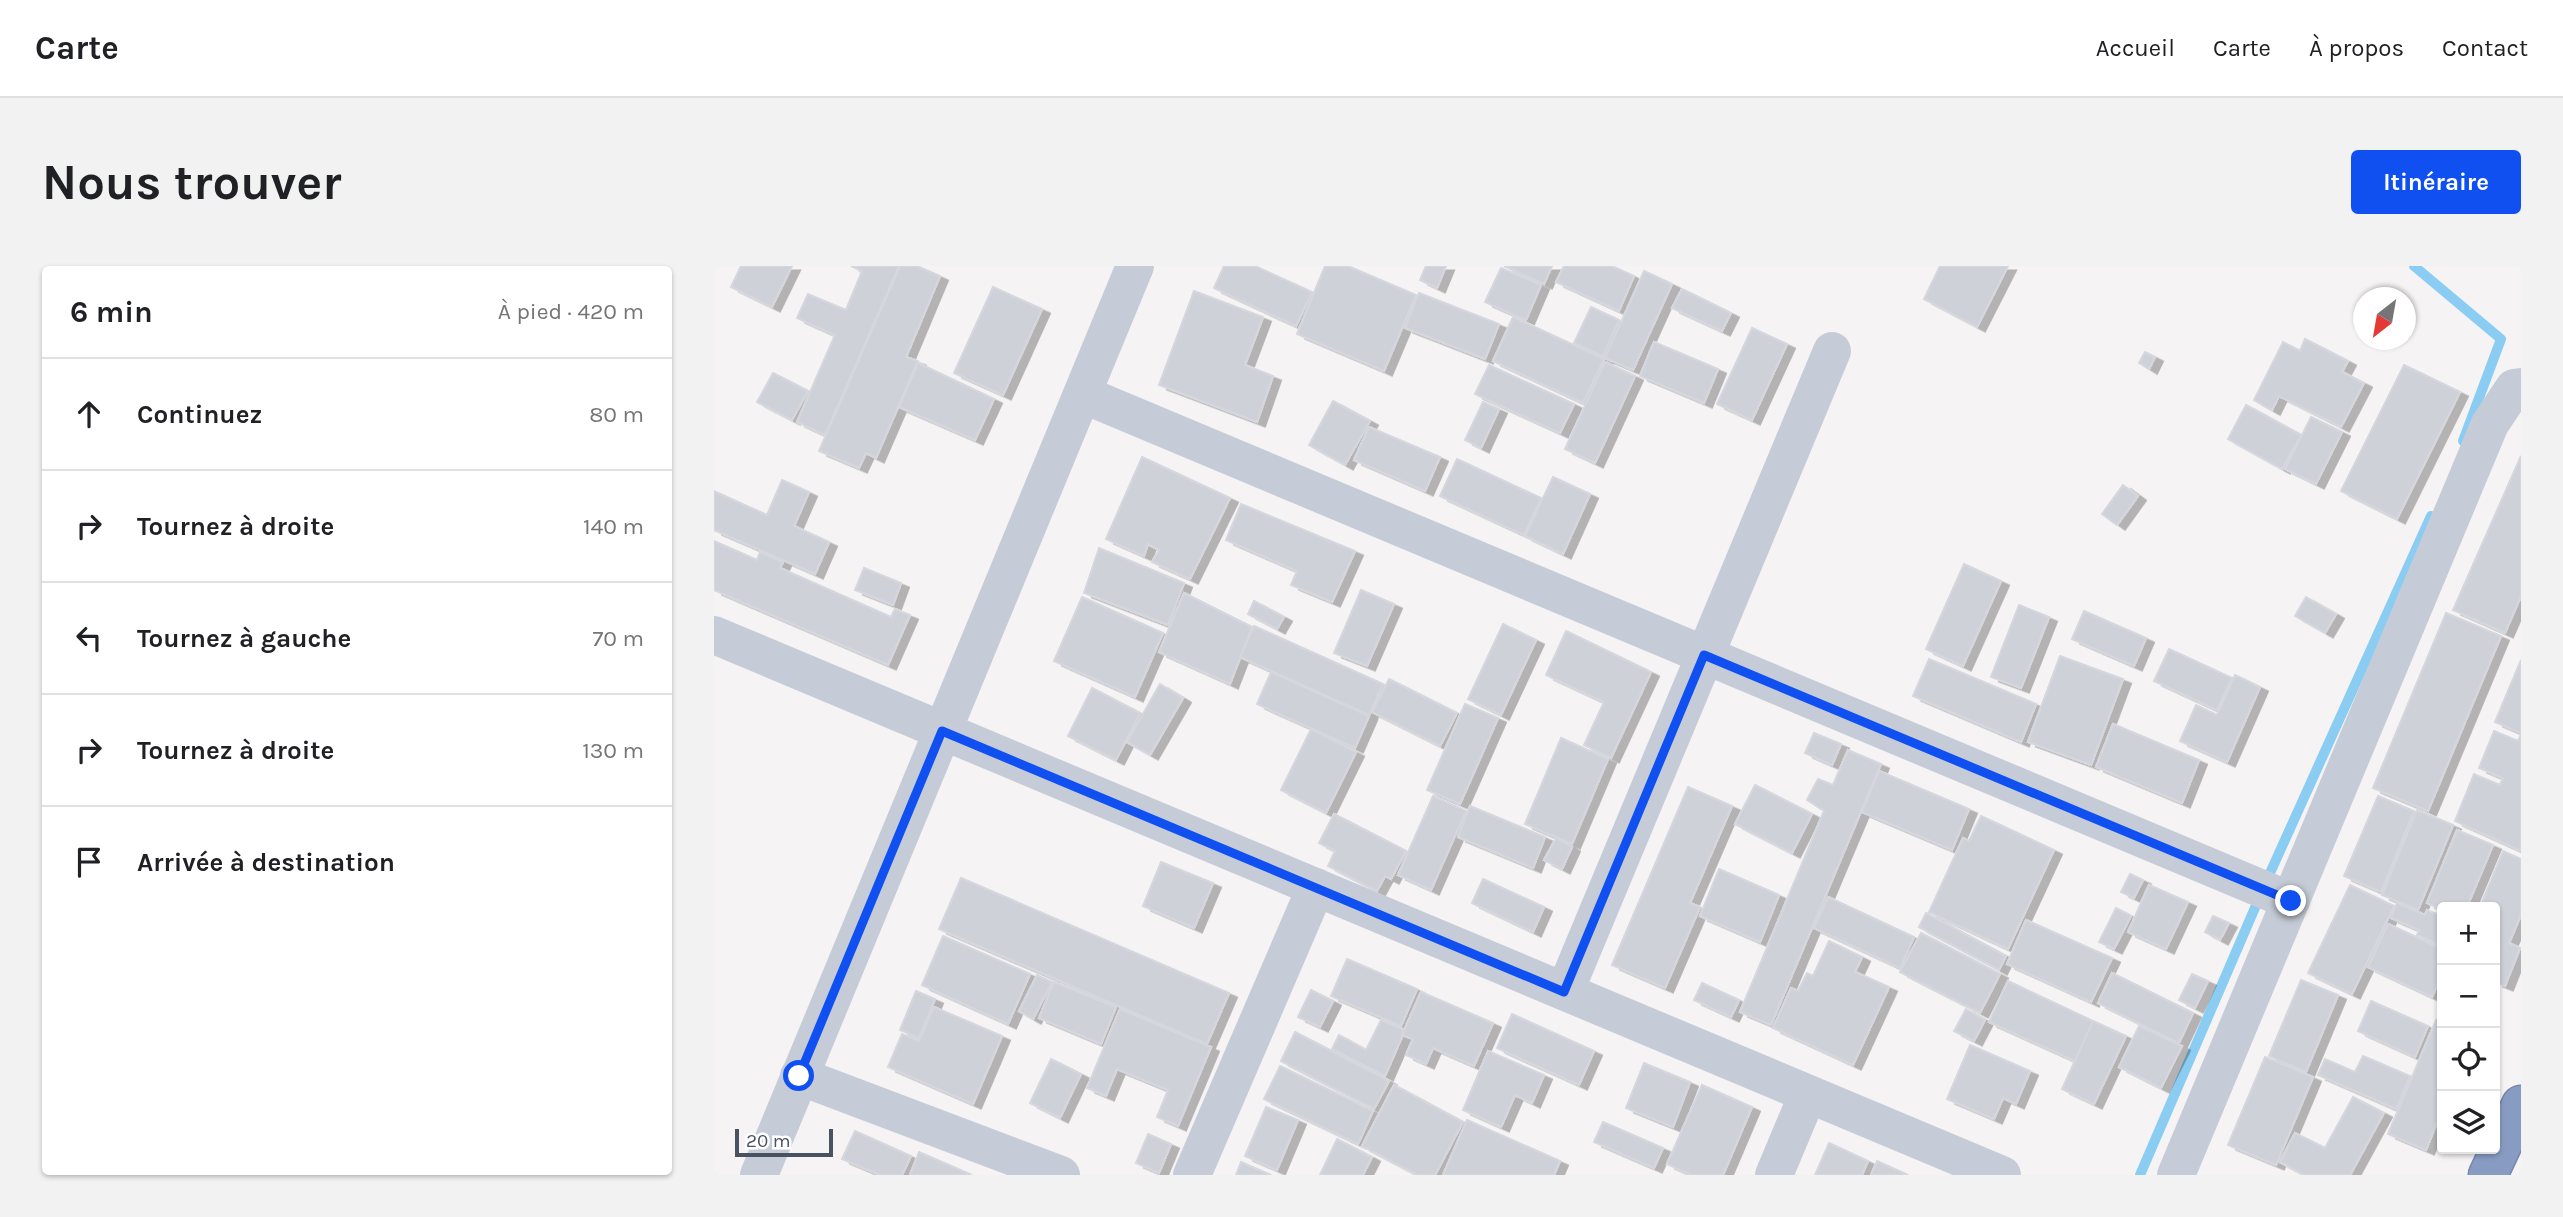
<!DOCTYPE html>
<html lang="fr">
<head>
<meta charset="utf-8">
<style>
	:root { --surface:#fff; --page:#f2f2f2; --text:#202124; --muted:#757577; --line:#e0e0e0; --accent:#1050f1 }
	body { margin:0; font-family:Karla,sans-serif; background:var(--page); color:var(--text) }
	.controls { position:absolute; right:21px; bottom:21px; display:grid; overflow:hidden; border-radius:7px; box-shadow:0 2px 5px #0004 }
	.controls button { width:63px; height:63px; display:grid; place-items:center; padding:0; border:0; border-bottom:2px solid var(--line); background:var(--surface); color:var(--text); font:35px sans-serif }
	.compass { position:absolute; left:1639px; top:21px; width:63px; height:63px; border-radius:50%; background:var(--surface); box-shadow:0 2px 5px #0004; rotate:211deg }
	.scale { position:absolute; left:21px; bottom:18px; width:98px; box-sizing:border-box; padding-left:7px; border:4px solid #495262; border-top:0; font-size:19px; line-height:24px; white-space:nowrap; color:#495262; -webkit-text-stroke:5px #fff; paint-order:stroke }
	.stop { position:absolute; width:21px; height:21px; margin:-16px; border:5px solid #1050f1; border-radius:50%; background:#fff }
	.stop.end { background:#1050f1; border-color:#fff; box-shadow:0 2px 7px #0008 }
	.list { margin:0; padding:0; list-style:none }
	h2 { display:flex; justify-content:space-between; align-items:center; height:91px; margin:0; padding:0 28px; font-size:30px }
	h2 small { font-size:23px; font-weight:400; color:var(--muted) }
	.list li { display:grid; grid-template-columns:46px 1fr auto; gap:21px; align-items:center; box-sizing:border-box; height:112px; padding:0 28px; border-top:2px solid var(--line) }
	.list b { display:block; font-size:26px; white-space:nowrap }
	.list em { font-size:23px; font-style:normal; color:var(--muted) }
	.icon { flex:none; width:38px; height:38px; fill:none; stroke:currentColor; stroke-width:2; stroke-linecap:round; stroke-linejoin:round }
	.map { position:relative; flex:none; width:1807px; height:909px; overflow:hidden; border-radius:7px }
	header { display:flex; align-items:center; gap:42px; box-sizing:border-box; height:98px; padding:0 35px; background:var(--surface); border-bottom:2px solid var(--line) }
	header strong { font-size:33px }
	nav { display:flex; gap:38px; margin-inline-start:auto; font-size:24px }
	.intro { display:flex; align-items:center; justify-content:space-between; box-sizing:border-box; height:168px; padding:0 42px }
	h1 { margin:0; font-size:49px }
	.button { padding:18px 32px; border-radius:7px; background:var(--accent); color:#fff; font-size:24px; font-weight:700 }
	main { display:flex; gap:42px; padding:0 42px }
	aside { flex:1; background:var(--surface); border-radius:7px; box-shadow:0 2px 5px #0004 }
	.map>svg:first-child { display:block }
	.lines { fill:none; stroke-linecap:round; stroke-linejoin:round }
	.stream { stroke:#8bcdf2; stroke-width:10 }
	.building { fill:#ced1d8; stroke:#d6d7de; stroke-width:2; filter:url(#shadow) }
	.highway-casing { stroke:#7387af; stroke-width:41 }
	.minor { stroke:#c6ccd7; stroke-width:38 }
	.highway { stroke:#889cc3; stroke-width:38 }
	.route { stroke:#1050f1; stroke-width:9 }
</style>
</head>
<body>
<header>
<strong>Carte</strong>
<nav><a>Accueil</a><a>Carte</a><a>À propos</a><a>Contact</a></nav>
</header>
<div class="intro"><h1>Nous trouver</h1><a class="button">Itinéraire</a></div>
<main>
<aside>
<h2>6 min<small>À pied · 420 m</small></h2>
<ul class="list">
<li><svg class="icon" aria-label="ahead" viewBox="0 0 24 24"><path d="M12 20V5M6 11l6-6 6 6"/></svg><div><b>Continuez</b></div><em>80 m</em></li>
<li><svg class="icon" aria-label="right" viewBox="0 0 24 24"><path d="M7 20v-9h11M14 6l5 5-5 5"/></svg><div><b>Tournez à droite</b></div><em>140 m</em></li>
<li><svg class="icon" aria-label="left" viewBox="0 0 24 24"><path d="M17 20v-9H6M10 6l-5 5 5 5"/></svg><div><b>Tournez à gauche</b></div><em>70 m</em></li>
<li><svg class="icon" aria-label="right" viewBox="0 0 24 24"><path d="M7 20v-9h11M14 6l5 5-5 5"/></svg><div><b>Tournez à droite</b></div><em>130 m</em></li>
<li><svg class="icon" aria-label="arrive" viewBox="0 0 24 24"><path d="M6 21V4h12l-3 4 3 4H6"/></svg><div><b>Arrivée à destination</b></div></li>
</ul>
</aside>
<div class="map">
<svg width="1807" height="909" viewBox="0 0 1807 909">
	<defs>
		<filter id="shadow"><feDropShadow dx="8" dy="4.5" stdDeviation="0" flood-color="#0004"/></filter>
	</defs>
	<rect width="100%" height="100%" fill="#f5f3f3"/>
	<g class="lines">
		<path class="stream" d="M1700 0 1787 73 1749 175
			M1552 616 1717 250
			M1426 909 1546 630"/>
	</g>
	<path class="building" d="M27 0H78L58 41 17 21Z
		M137 0H185L111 169 83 156 121 69 83 52 94 28 132 44 148 5Z
		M186 0H203L226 10 192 91 204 95 162 192 152 187 145 202 105 185Z
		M510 0H541L598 26 582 60 500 22Z
		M611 0H634L702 29 670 105 583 68Z
		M712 0H732L723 22 706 14Z
		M790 0H838L830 18Z
		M850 0H898L920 10 905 45 842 16Z
		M1226 0H1294L1263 61 1210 33Z
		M787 2 827 19 812 54 771 36Z
		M930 5 958 18 919 104 891 92Z
		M279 21 328 43 289 129 240 107Z
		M968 23 1017 47 1008 65 958 42Z
		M480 25 549 51 531 99 559 110 543 156 445 119Z
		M705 27 785 58 771 93 691 62Z
		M877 41 905 54 889 90 860 77Z
		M799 51 890 93 869 137 779 95Z
		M1038 62 1073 78 1038 154 1003 138Z
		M1591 73 1634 95 1628 106 1650 117 1627 161 1565 130 1558 144 1540 134 1569 76 1586 85Z
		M940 76 1004 103 990 137 926 110Z
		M1431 86 1441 91 1435 103 1425 97Z
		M891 96 921 110 881 197 851 183Z
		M204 97 280 133 261 174 185 141Z
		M775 99 860 138 846 167 761 128Z
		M1690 99 1746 126 1683 253 1627 225Z
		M59 107 94 125 78 154 43 136Z
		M619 135 656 155 631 199 595 179Z
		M769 136 785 143 767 182 751 174Z
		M1532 139 1587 169 1568 203 1514 173Z
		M1597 151 1628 166 1602 218 1571 203Z
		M655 161 726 191 711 225 640 194Z
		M1807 190V330L1791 367 1739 344Z
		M428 191 516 232 476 313 438 296 445 284 434 278 430 290 392 273Z
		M743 193 827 232 810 269 726 230Z
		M839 211 876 228 849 288 811 270Z
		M68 214 95 226 80 260 115 276 101 308 0 264V225L53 249Z
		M1409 219 1424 230 1403 259 1388 248Z
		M527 238 641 285 618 336 577 319 583 305 512 274Z
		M0 275 43 294 46 286 69 296 66 302 177 351 181 343 196 349 174 399 0 324Z
		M385 282 470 317 454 359 370 327Z
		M1250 298 1287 315 1249 400 1212 383Z
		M150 302 187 317 179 339 141 324Z
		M647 324 680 338 653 400 620 387Z
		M470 327 538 361 516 418 445 386Z
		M368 331 449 367 421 431 340 395Z
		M1592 331 1622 348 1611 367 1581 350Z
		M540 335 570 351 563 363 534 348Z
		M1305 339 1335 351 1307 422 1277 411Z
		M1370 345 1432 372 1420 400 1358 373Z
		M1732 347 1787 370 1714 545 1659 522Z
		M789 358 822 374 787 449 754 433Z
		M540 360 669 418 655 449 526 391Z
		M852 365 937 406 897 492 870 479 890 436 832 409Z
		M1455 383 1518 412 1503 444 1440 415Z
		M1346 390 1409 413 1377 499 1314 476Z
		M1215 393 1322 438 1307 476 1199 430Z
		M1807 394V467L1781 456Z
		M557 406 655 450 641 482 543 438Z
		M1521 409 1546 421 1513 496 1466 475 1482 439 1503 449Z
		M675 413 743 447 726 480 658 446Z
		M446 418 469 432 436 489 413 476Z
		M378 422 426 447 402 494 354 470Z
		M751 438 784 452 746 538 713 524Z
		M1399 458 1485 494 1468 537 1382 501Z
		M597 463 642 486 612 547 567 524Z
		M1780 465 1804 475 1807 468V585L1741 555 1760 508 1786 519 1789 512 1765 502Z
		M1100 467 1127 478 1118 499 1091 487Z
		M847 472 894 493 858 578 811 558Z
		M1134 484 1167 498 1057 759 1026 746 1110 545 1093 534 1104 513 1119 519Z
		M1165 505 1255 543 1238 584 1148 546Z
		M1041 519 1098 548 1078 587 1021 558Z
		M974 521 1018 540 976 637 986 641 951 722 898 699Z
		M719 530 752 545 717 624 684 609Z
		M1664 530 1700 545 1667 626 1630 610Z
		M756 540 831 571 819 602 744 571Z
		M1703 544 1739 559 1704 644 1668 629Z
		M620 548 692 585 677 613 671 610 663 625 614 600 621 585 605 577Z
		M1267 550 1340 584 1294 683 1215 646 1249 572 1255 575Z
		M1743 564 1779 579 1753 641H1728V644L1713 637Z
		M842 572 858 581 848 603 830 594Z
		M1789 585 1807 593V649L1795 677 1806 682 1791 720 1781 716V641H1766Z
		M447 596 499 617 480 662 429 640Z
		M1005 603 1065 629 1046 676 986 650Z
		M1416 608 1429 614 1420 632 1407 626Z
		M247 612 515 727 493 778 225 663Z
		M769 613 830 641 819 666 758 637Z
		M1435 619 1474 636 1452 683 1414 666Z
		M1636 619 1680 640 1638 728 1594 707Z
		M1114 631 1200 671 1186 702 1100 662Z
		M1683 637 1711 649 1713 644 1728 650V680L1703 669 1705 664 1677 652Z
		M1402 642 1417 650 1400 683 1385 676Z
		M1212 647 1292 690 1285 704 1205 661Z
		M1499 650 1515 657 1506 674 1491 666Z
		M1312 654 1398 692 1377 736 1293 698Z
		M1674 658 1728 683V708L1718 731 1654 701Z
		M1207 667 1286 708 1266 747 1186 706Z
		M229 670 316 708 294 758 208 719Z
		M1115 675 1148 691 1141 706 1175 721 1139 799 1059 762 1077 722 1084 725 1093 707 1099 710Z
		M633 693 703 723 687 760 617 730Z
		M1398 707 1479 747 1465 777 1384 737Z
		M1478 708 1494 715 1481 742 1465 734Z
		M323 709 338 716 319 753 305 745Z
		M1587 714 1624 729 1592 806 1555 790Z
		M1294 715 1379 755 1361 795 1275 756Z
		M340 716 402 741 387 778 325 752Z
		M988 717 1025 734 1017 751 980 734Z
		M597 724 619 735 606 761 584 751Z
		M202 725 221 733 205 772 186 764Z
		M707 726 779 757 760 800 719 782 712 798 692 789 699 773 688 769Z
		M1657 735 1714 760 1701 791 1644 765Z
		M220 741 288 770 259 838 174 801 188 768 205 775Z
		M406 743 497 781 464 860 443 851 454 824 403 803 392 830 373 822Z
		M1252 743 1271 754 1260 775 1240 765Z
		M798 748 880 785 865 819 783 782Z
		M667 754 691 764 671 810 618 783 625 769 652 784Z
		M1722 754 1728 757V844L1712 884 1674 868Z
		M1379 755 1412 770 1380 838 1348 823Z
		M1425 760 1468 780 1447 822 1405 801Z
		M581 766 675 815 660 843 567 795Z
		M1256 779 1316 805 1302 838 1289 832 1280 853 1233 833Z
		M774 785 830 809 818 837 801 829 787 861 749 844Z
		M1649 790 1696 810 1682 843 1604 809 1611 793 1641 806Z
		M1551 791 1599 811 1562 899 1514 879Z
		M337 793 367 808 346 852 316 837Z
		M930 797 976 816 959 861 912 842Z
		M566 800 659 845 644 878 550 833Z
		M680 819 749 856 721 909H703L648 880Z
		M988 819 1038 841 1009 909H977L953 898Z
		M1639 831 1670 847 1636 909H1590L1566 896 1581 867 1611 882Z
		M552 841 584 854 563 904 531 890Z
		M753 854 846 895 840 909H729Z
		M889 856 949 882 940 902 880 876Z
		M141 865 197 890 188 909H166L128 893Z
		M434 868 457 878 445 907 422 897Z
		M623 873 658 891 649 909H606Z
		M1115 877 1154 895 1148 909H1101Z
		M205 886 256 908 255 909H196Z
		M1163 895 1194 909H1157Z
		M527 896 557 909H522Z"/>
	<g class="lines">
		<g class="highway-casing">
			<path id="highway" d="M1774 909 1807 839"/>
		</g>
		<path class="minor" d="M368 128 1577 635
			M0 369 1288 909
			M851 725 1118 85
			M85 810 347 909
			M45 909 421 0
			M478 909 602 621
			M1060 909 1094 828
			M1462 909 1776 158 1800 122 1807 121"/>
		<use href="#highway" class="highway"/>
	</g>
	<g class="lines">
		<path class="route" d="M85 810 228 465 850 726 990 389 1577 635"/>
	</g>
</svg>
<div class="controls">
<button>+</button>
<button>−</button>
<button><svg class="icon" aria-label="locate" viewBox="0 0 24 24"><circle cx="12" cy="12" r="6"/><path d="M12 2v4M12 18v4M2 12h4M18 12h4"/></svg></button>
<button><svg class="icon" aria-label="layers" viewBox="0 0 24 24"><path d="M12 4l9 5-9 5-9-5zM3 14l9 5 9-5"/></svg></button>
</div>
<svg class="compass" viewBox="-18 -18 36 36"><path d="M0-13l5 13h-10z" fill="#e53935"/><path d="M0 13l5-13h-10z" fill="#757577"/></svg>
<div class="scale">20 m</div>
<div class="stop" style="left:85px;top:810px"></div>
<div class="stop end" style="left:1577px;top:635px"></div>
</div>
</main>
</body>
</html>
